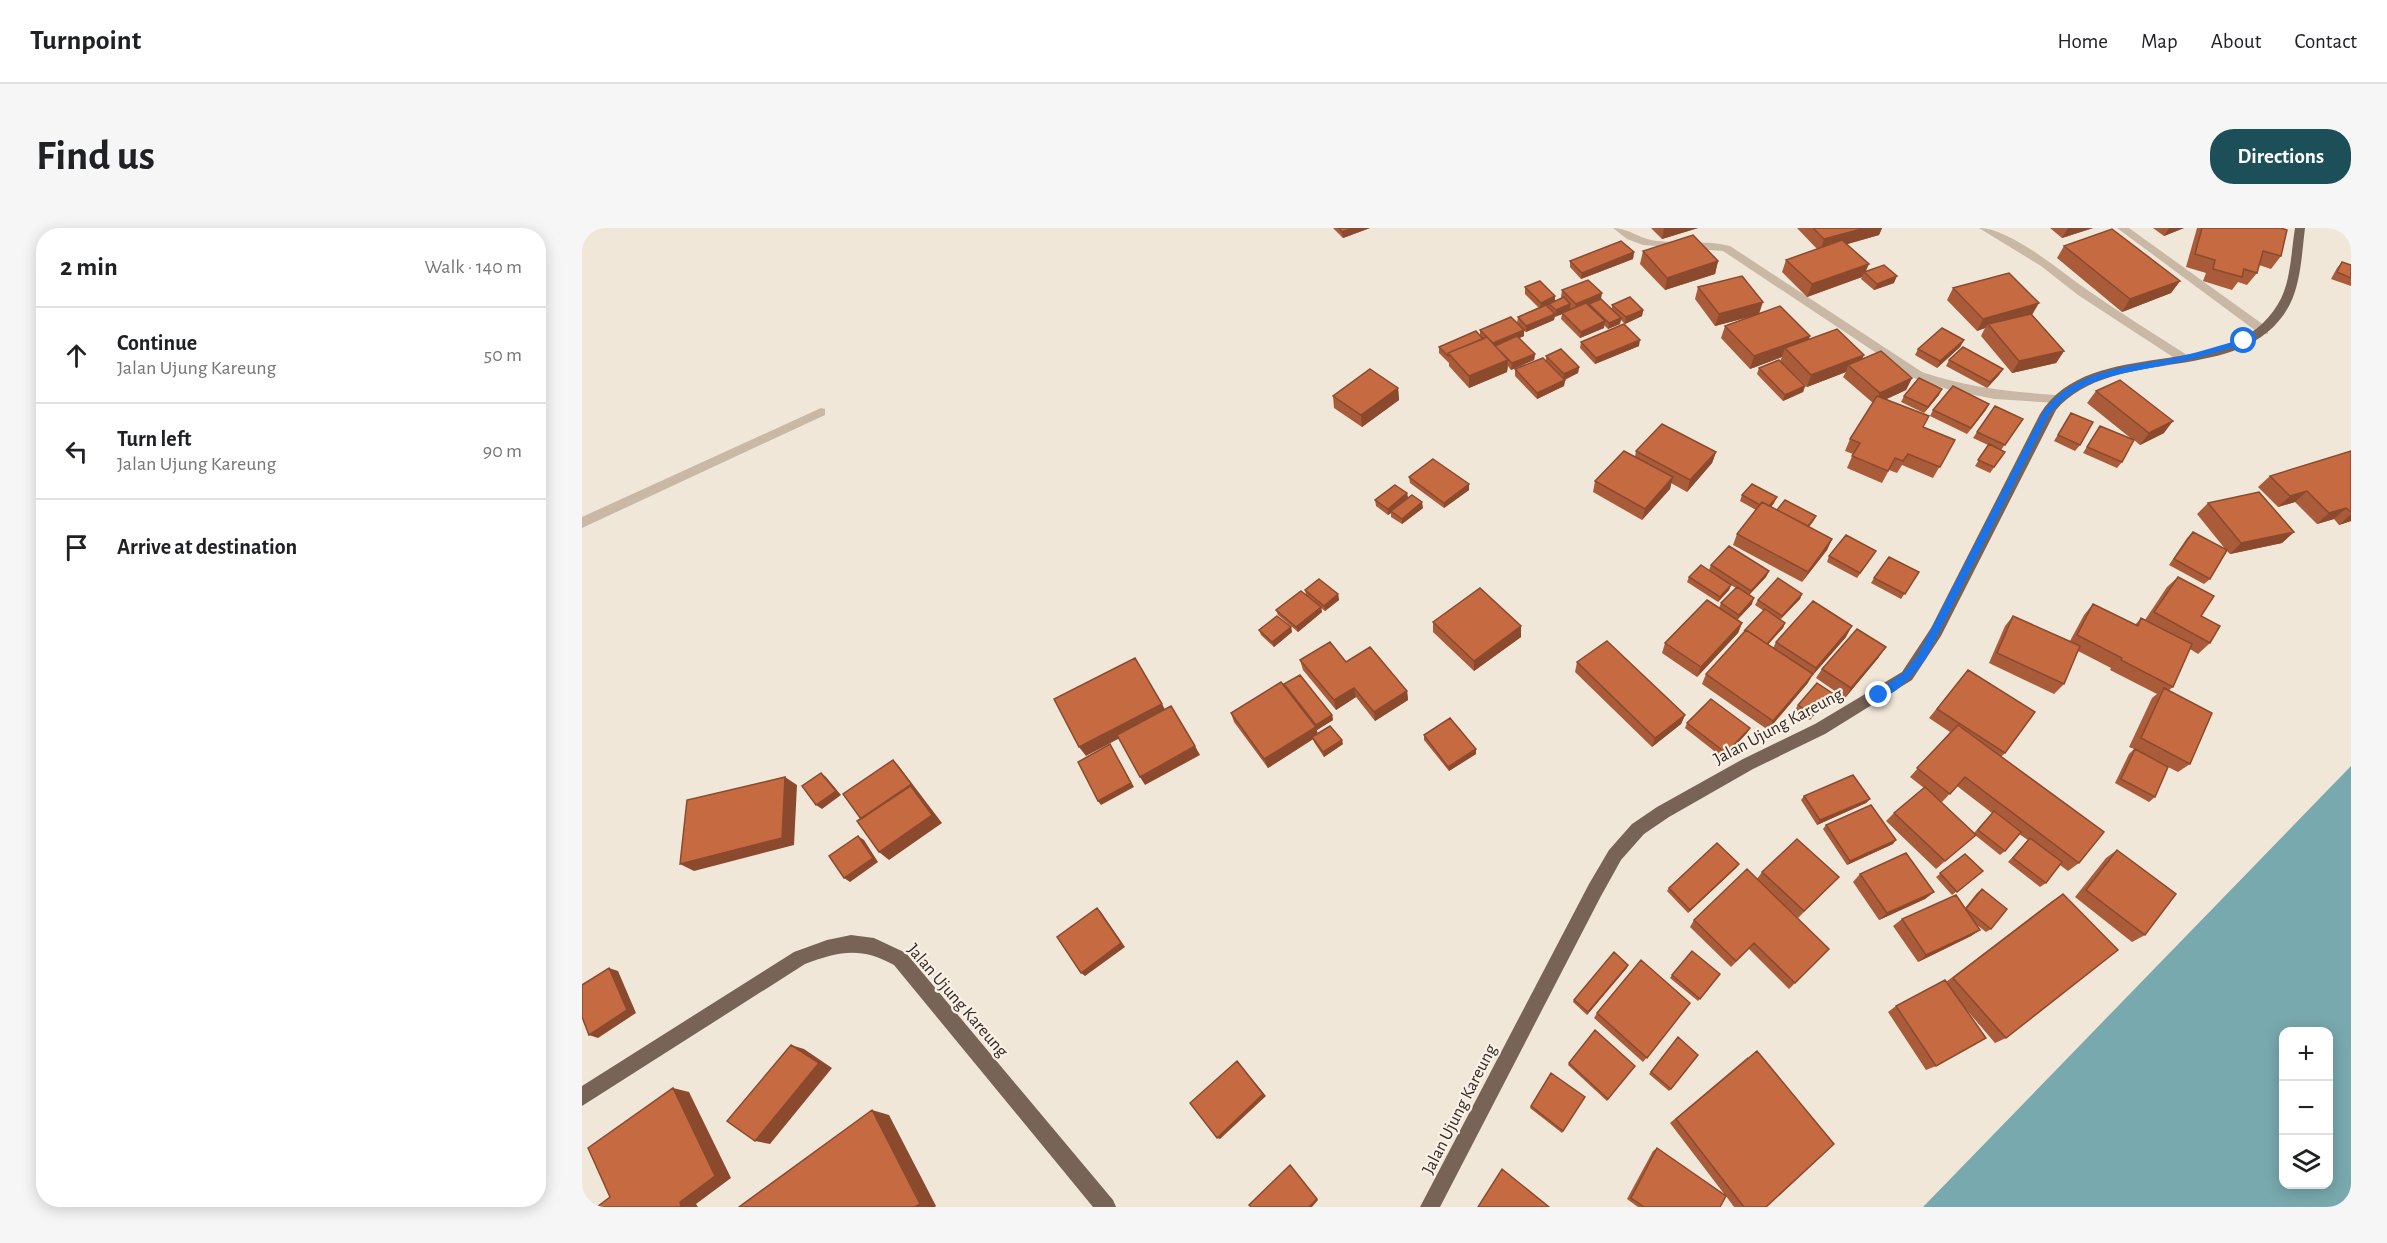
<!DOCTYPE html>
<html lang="en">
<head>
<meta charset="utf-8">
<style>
	:root { --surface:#fff; --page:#f6f6f6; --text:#202124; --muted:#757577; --line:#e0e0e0; --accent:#1c4f57 }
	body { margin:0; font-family:"Alegreya Sans",sans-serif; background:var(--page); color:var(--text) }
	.controls { position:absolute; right:18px; bottom:18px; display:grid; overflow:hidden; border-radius:12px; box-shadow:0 3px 15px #0003 }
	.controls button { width:54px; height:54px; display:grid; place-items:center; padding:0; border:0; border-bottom:2px solid var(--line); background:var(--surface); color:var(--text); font:30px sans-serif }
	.stop { position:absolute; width:18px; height:18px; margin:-14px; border:4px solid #1a73e8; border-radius:50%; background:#fff }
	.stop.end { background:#1a73e8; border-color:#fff; box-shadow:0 2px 6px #0008 }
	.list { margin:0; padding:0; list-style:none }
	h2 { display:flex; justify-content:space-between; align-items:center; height:78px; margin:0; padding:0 24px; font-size:26px }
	h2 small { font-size:20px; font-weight:400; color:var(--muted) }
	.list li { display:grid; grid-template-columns:39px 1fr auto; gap:18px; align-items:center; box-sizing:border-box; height:96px; padding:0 24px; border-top:2px solid var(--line) }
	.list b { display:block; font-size:22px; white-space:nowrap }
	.list p { margin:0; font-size:20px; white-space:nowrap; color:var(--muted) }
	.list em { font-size:20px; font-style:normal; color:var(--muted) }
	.icon { flex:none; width:33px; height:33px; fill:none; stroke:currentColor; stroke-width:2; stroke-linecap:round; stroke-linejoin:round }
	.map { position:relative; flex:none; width:1769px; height:979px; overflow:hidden; border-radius:24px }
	header { display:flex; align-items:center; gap:36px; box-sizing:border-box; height:84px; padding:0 30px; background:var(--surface); border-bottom:2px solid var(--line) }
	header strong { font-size:28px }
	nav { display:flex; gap:33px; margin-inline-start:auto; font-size:21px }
	.intro { display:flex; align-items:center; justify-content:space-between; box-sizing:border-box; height:144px; padding:0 36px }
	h1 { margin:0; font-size:42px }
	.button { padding:15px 27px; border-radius:24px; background:var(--accent); color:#fff; font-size:21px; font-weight:700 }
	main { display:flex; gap:36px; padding:0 36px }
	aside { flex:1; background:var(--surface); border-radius:24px; box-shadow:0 3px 15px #0003 }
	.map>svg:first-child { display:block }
	.water { fill:#78a9ae; fill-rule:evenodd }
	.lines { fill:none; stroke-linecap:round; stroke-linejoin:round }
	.minor { fill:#c9b8a5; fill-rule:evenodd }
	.major { fill:#776457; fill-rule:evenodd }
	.wall { fill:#aa5b39; fill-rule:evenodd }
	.shaded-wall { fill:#8b4a2e }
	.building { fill:#c66a42; stroke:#8b4a2e; stroke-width:1.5 }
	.route { fill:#1a73e8 }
	.labels { text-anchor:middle; stroke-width:4.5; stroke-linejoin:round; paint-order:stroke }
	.street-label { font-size:18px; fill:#352c27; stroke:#f9f1e6 }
</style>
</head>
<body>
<header>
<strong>Turnpoint</strong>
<nav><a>Home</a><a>Map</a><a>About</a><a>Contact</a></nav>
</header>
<div class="intro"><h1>Find us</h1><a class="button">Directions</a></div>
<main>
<aside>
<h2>2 min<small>Walk · 140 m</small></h2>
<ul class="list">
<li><svg class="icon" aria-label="ahead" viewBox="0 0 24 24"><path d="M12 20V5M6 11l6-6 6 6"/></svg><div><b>Continue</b><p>Jalan Ujung Kareung</p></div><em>50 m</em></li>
<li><svg class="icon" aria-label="left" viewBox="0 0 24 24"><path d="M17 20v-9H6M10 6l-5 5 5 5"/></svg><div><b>Turn left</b><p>Jalan Ujung Kareung</p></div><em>90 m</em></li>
<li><svg class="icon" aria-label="arrive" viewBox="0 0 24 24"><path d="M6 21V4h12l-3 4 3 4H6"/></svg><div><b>Arrive at destination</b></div></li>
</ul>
</aside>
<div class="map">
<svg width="1769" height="979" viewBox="0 0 1769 979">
	<rect width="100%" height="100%" fill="#f1e7d9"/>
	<path class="water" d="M1769 538V979H1341ZM1702 804H1746V956H1702Z"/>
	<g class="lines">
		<path class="minor" d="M1031 0C1047 0 1059 12 1076 13 1100 16 1124 12 1148 18L1340 144C1385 159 1428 164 1475 167L1481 171 1475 175 1413 171 1371 163 1332 150 1141 23 1061 17 1045 11Z
			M1397 0C1428 0 1478 43 1504 61 1537 84 1571 105 1605 127V133H1597L1496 67 1459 38Z
			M1535 0H1547L1686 100V106H1678Z
			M239 180 243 181V187L0 300V289Z"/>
		<path class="major" d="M1713 0H1723C1720 24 1719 54 1708 76 1664 161 1533 114 1474 182L1359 408 1330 452 1243 506 1171 541 1087 589 1062 606 1039 632 1019 668 858 979H838L1007 656 1027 622 1050 596 1075 579 1161 531 1233 496 1320 444 1349 400 1458 186C1510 104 1648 158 1696 76 1709 55 1709 24 1713 0Z
			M269 707 292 710 324 725 531 972 534 979H511L312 737C279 719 258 723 223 736L0 878V858L212 724 245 712Z"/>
	</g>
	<path class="wall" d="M751 0H788L761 10Z
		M1069 0H1116L1080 11Z
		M1215 0H1300L1297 7 1265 16 1283 43 1312 55 1292 62 1279 51 1280 49 1225 69 1200 44 1204 32 1235 21Z
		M1468 0H1511L1480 10Z
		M1571 0H1602L1582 8Z
		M1615 0H1699V28L1689 41 1677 37 1675 45 1665 57 1656 54 1650 62 1621 53 1624 45 1604 39Z
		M1482 18 1598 53 1589 65 1540 84 1475 30Z
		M1061 23 1136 33 1133 46 1083 62 1058 36Z
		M1052 24 1051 31 999 51 988 39V33Z
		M1760 34 1769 37V58L1749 51 1755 40Z
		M943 59 973 73 980 70 979 69 980 62 1019 71 1030 81V77L1061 82 1060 88 1043 96 1039 92 1038 96 1026 101 1022 97V100L998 110 979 91 980 86 973 88 972 92 944 104 942 103V108L937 110 953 126 952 132 929 142 926 138 925 144 887 160 867 138V135L857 125V119L898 108V102L935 95 936 89 957 80 943 66Z
		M1116 59 1178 85 1227 111 1330 150 1324 162 1304 171 1342 199 1373 212 1351 250 1320 237 1315 245 1307 242 1300 255 1265 240 1271 226 1263 223 1268 211 1291 175 1261 149 1264 144 1225 159 1198 133 1200 129 1168 141 1139 110 1143 98 1164 90 1133 98 1113 71Z
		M1371 60 1450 87 1482 123 1474 135 1430 145 1399 108 1403 100 1395 103 1365 72Z
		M1382 112 1378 119 1355 140 1333 127 1336 121Z
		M999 114 1057 118 1013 136 998 120Z
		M964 128 997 139 996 145 983 152 982 158 955 171 933 148V141L964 133Z
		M1367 132 1421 141 1417 147 1405 160 1364 138Z
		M1177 140 1223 158 1221 164 1201 173 1175 146Z
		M816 160 817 172 780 199 752 180 751 168Z
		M1514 163 1582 205 1558 217 1552 212 1540 234 1535 240 1501 225 1518 198 1551 212 1505 175Z
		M1357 167 1342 185 1319 174 1322 168Z
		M1407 176 1385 206 1348 188 1351 182Z
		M1489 185 1498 217 1493 223 1472 213Z
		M1441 191 1419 222 1423 224 1408 245 1393 238 1406 217 1391 210 1395 204Z
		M1054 223 1134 224 1130 235 1105 264 1089 255 1088 261 1060 292 1011 264 1013 253 1053 229Z
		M1769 223V293L1757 297 1752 291 1735 296 1713 274 1696 279 1676 259 1688 248Z
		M827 249 887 256V262L862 280 828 255Z
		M825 265 826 270 841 280 820 296 809 289V285L806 287 794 278 793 272Z
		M1160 267 1192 275 1189 279 1195 282 1234 288 1231 294 1227 299 1250 311 1245 322 1220 354 1151 317 1155 306 1174 282 1158 273Z
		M1626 275 1712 304 1700 315 1648 326 1645 323 1628 351 1622 356 1587 337 1605 310 1611 304 1644 322 1615 286Z
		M1247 328H1291L1275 350 1245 334Z
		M1129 337 1187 343 1184 349 1167 367 1170 376 1155 392 1160 395 1156 405 1115 449 1080 425 1083 415 1137 380 1139 375 1154 360 1149 357 1147 362 1136 374 1105 354 1107 349 1127 342Z
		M1337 344 1319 371 1289 355 1292 350Z
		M1596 349 1619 388 1628 415 1616 426 1608 421 1591 459 1586 463 1608 536 1596 544 1586 539 1573 569 1567 574 1533 555 1547 526 1552 521 1547 519 1570 470 1575 466 1528 442 1529 440 1496 423 1482 456 1472 466 1407 435 1423 398 1431 388 1488 413 1502 387 1511 376 1553 397 1559 390 1563 392 1585 359Z
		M723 362 756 366 757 372 743 383 739 380 740 384 716 404 696 387 694 382 724 367Z
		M1220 366 1218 371 1198 391 1203 395 1201 400 1186 416 1191 420 1194 414 1264 409 1230 448 1225 456 1186 502 1120 456 1124 446 1182 383 1173 377 1176 372Z
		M851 394 939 398V409L892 443 851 404Z
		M709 399 710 404 692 419 679 407 677 402Z
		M1297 429 1263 470 1234 450 1240 441Z
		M718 432 764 434 825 463 826 472 793 493 774 469 754 482 721 442Z
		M995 434 1103 487 1099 496 1070 519 993 444Z
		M1386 442 1423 525 1419 529 1497 635 1486 643 1478 637 1464 655 1458 659 1426 634 1446 612 1437 606 1423 623 1418 627 1393 607 1354 641 1304 593 1312 585 1342 560 1328 549 1368 504 1347 490ZM1375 558 1410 585 1392 605 1353 569 1360 574Z
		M702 456 750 487 751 492 735 502 734 500 736 506 761 516 742 529 732 514 731 511 686 540 652 494 649 485 703 460Z
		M1250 465 1228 492 1213 482 1216 477Z
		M1105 495 1165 505 1141 530 1103 500Z
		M842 507 894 526 867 543 842 512Z
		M1222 568 1288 571 1284 575 1235 597 1219 572Z
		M1244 597 1311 616 1265 637 1241 601Z
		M1535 622 1563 707 1550 714 1493 669 1524 630Z
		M1383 626 1401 643 1370 667 1354 649Z
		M1157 636 1154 640 1106 685 1085 663 1087 660Z
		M1180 644 1250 656 1216 690 1203 678 1213 755 1207 761 1167 721 1149 739 1108 699 1112 692 1175 651Z
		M1278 646 1352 664 1343 671 1297 692 1271 654Z
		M1400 661 1409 701 1404 704 1395 697 1398 702 1389 708 1336 734 1311 698 1320 691 1383 680 1395 665Z
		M1481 666 1424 810 1413 815 1383 780 1354 838 1344 842 1306 784 1314 778 1364 754 1470 673Z
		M1046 737 1005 787 991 774 992 772Z
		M1138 746 1116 773 1088 750 1090 747Z
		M1108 775 1061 834 1012 790 1015 785Z
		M1096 809 1089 861 1087 863 1067 846Z
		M1166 829 1184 979H1152L1144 968 1138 979H1056L1045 971 1071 923 1075 920 1143 967 1088 895Z
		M987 835 1053 838 1025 873 986 837Z
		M1003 869 980 905 948 880 949 878Z"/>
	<path class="shaded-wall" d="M771 0H788L761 10 760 4Z
		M1082 0H1116L1080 11Z
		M1283 0H1300L1297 7 1238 24 1242 11Z
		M1486 0H1511L1480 10Z
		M1587 0H1602L1582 8Z
		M1052 24 1051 31 999 51 1000 45Z
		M1136 33 1133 46 1083 62 1085 50Z
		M1287 36 1283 45 1282 44 1280 49 1225 69 1230 56Z
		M1315 48 1312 55 1292 62 1295 56Z
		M1598 53 1589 65 1540 84 1548 71Z
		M1020 65 1019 71 993 83 994 76Z
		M973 68V75L967 76V77L958 81 959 75Z
		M1181 74 1177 86 1133 98 1137 86Z
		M1457 75 1450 87 1406 96 1403 100 1395 103 1401 91Z
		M988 76V83L973 89 974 82Z
		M1061 82 1060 88 1043 96 1044 89Z
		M973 86 972 92 944 104V98Z
		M1039 90 1038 96 1026 101 1027 95Z
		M1023 93 1022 100 998 110 999 104Z
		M942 102V108L915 120 911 115Z
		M1228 108 1224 120H1203L1200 129 1168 141 1172 128Z
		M1058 112 1057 118 1013 136 1014 130Z
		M1382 112 1378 119 1355 140 1358 133Z
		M1482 123 1474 135 1430 145 1437 133Z
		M953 126 952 132 929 142 930 135Z
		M1282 127 1277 139 1266 137 1264 144 1225 159 1229 147Z
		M926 132 925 144 887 160V148Z
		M997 139 996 145 981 152 982 146Z
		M1421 141 1417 147 1405 160 1408 154Z
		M1330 150 1324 162 1292 177 1298 165Z
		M983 152 982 158 955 171V165Z
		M1223 158 1221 164 1201 173 1203 167Z
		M816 160 817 172 780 199 779 187Z
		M1360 161 1357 167 1342 185 1346 179Z
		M1407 176 1404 182 1385 206 1389 200Z
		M1591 193 1582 205 1558 217 1567 205Z
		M1134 224 1130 235 1105 264 1108 252Z
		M1091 249 1088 261 1060 292 1063 281Z
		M887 256V262L862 280V275Z
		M1725 263 1713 274 1696 279 1708 268Z
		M825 265 826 271 809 283V285L806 287V281Z
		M1195 269 1192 275 1183 286 1185 280Z
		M840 274 841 280 820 296V291Z
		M1764 280 1752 291 1735 296 1747 285Z
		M1769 286V293L1757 297Z
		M1712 304 1700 315 1648 326 1659 315Z
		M1250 311 1245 322 1220 354 1226 344Z
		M1187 343 1184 349 1166 368 1169 363Z
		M1149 357 1147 362 1136 374 1138 369Z
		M756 366 757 372 743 383 742 378Z
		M1220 366 1218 371 1197 393 1200 388Z
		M1172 370 1170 376 1155 392 1157 387Z
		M739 379 740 384 716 404 714 399Z
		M1160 395 1156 405 1115 449 1119 439Z
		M1203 395 1201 400 1182 421 1184 416Z
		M939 398V409L892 443V433Z
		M1270 398 1264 409 1230 448 1225 456 1186 502 1191 493 1230 448 1234 440Z
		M709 399 710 404 692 419 690 414Z
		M1304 419 1297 429 1263 470 1269 460Z
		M772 460 774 469 754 482 752 472Z
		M825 463 826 472 793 493 792 484Z
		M580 476 585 485 504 528 497 519Z
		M750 487 751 492 735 502 734 497Z
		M1103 487 1099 496 1070 519 1073 510Z
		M734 499 736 508 686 540 682 531Z
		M1168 500 1165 505 1141 530 1144 525Z
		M760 512 761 516 742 529 741 524Z
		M528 516 552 559 519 577 516 573Z
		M613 518 618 527 563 557 558 549Z
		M894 521V526L867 543 866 539Z
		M311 532 316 537 360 595 307 632 297 624Z
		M239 545 244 549 259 567 240 581 234 577Z
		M203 549 215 557 212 617 112 643 98 636Z
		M1288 571 1284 575 1235 597 1238 592Z
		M276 608 282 612 296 634 268 654 262 650Z
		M1314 612 1311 616 1265 637 1268 633Z
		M1157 636 1154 640 1106 685 1108 682Z
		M1352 664 1343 671 1297 692 1305 685Z
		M515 680 519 684 543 719 503 748 499 745Z
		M1398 702 1389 708 1336 734 1344 727Z
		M1046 737 1045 740 1005 787 1006 784Z
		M27 740 36 743 54 785 16 810 7 807Z
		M209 817 222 821 250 840 188 916 173 913Z
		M655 833 684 868 638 911 635 910Z
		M91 860 107 864 149 950 114 976 116 979H99L98 974Z
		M290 882 307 887 354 978 353 979H333Z
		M708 937 736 972 730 979H727Z"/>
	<path class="building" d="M757 0H771L760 4Z
		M1231 0H1283L1242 11Z
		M1620 0H1699L1705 2 1699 28 1681 23 1675 45 1662 41 1660 49 1631 41 1633 32 1613 26Z
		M1530 1 1598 53 1548 71 1482 18Z
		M1111 7 1136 33 1085 50 1061 23Z
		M1260 12 1287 36 1230 56 1204 32Z
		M1039 13 1052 24 1000 45 988 33Z
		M1760 34 1769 37V50L1755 44Z
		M1302 37 1315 48 1295 56 1282 44Z
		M1427 45 1457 75 1401 91 1371 60Z
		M1160 48 1181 74 1137 86 1116 59Z
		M1006 52 1020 65 994 76 980 62Z
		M958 53 973 68 959 75 943 59Z
		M982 69 988 76 974 82 967 76Z
		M1048 69 1061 82 1044 89 1030 77Z
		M1019 71 1039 90 1027 95 1007 76Z
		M1004 75 1023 93 999 104 980 85Z
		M964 77 973 86 944 98 936 89Z
		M1198 78 1228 108 1172 128 1143 98Z
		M1449 86 1482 123 1437 133 1406 96Z
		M929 89 942 102 911 115 898 102Z
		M1042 96 1058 112 1014 130 999 114Z
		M1360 100 1382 112 1358 133 1336 121Z
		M1255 101 1282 127 1229 147 1203 120Z
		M894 103 901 111 866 125V128L857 119Z
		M935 108 953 126 930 135 913 118Z
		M905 109 926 132 887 148 866 125Z
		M1381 119 1421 141 1408 154 1367 132Z
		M979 121 997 139 982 146 964 128Z
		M1299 123 1330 150 1298 165 1266 137Z
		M961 130 983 152 955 165 933 141Z
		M1197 132 1223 158 1203 167 1177 140Z
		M788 141 816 160 779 187 751 168Z
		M1337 150 1360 161 1346 179 1322 168Z
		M1538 152 1591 193 1567 205 1514 163Z
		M1371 158 1407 176 1389 200 1351 182Z
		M1295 168 1347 188 1341 199 1373 212 1358 239 1326 226 1321 233 1313 230 1306 243 1270 228 1278 215 1268 211Z
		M1413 178 1441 191 1423 217 1395 204Z
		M1489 185 1511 194 1498 217 1476 207Z
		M1080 196 1134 224 1108 252 1054 223Z
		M1518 198 1552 212 1540 234 1505 219Z
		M1407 216 1423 224 1412 239 1396 232Z
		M1042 223 1091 249 1063 281 1013 253Z
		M1769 223V284L1764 280 1747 285 1725 263 1708 268 1688 248Z
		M851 231 887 256 862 275 827 249Z
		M1170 256 1195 269 1187 278 1180 274 1178 277 1160 267Z
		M813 257 825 265 806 281 793 272Z
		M1677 264 1712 304 1659 315 1626 275Z
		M830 267 840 274 820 291 809 283Z
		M1203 272 1234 288 1226 298 1195 282Z
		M1180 274 1250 311 1226 344 1155 306Z
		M1611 304 1645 322 1628 351 1592 331Z
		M1264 307 1294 323 1278 345 1247 328Z
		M1147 318 1187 343 1169 363 1129 337Z
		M1307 329 1337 344 1323 366 1292 350Z
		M1119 337 1149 357 1138 369 1107 349Z
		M1596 349 1632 368 1619 388 1638 398 1628 415 1572 384Z
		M1196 350 1220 366 1200 388 1176 372Z
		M737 351 756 366 742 378 723 362Z
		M1155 359 1172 370 1157 387 1139 375Z
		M898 360 939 398 892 433 851 394Z
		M719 363 739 379 714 399 694 382Z
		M1125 372 1160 395 1119 439 1083 415Z
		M1231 373 1270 398 1234 440 1194 414Z
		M1511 376 1556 398 1559 390 1610 416 1591 459 1539 432 1540 430 1495 407Z
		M1183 381 1203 395 1185 416 1164 402H1163Z
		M695 388 709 399 690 414 677 402Z
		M1431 388 1498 418 1482 456 1415 425Z
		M1275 401 1304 419 1269 460 1240 441Z
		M1164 402 1231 446 1191 493 1124 446Z
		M1025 413 1103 487 1073 510 995 434Z
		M748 414 764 434 788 419 825 463 792 484 772 460 752 472 718 432Z
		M553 430 580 476 497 519 472 471Z
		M1386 442 1453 484 1423 525 1355 481Z
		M718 447 750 487 734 497 702 456Z
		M699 454 734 499 682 531 649 485Z
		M1235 455 1250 465 1231 487 1216 477Z
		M1582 460 1630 485 1608 536 1559 510Z
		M1129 471 1168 500 1144 525 1105 495Z
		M589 478 613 518 558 549 535 507Z
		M868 490 894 521 866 539 842 507Z
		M1376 497 1522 604 1497 635 1383 549 1368 566 1335 540Z
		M748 498 760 512 741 524 730 509Z
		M528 516 549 555 516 573 496 534Z
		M1553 521 1586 539 1573 569 1539 551Z
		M311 532 330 557 279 591 261 566Z
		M239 545 254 563 234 577 220 558Z
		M1271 547 1288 571 1238 592 1222 568Z
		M203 549 200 610 98 636 105 572Z
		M328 557 350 587 297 624 275 593Z
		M1343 559 1394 607 1363 633 1312 585Z
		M1289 577 1314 612 1268 633 1244 597Z
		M1412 583 1439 604 1423 623 1396 602Z
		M276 608 291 630 262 650 247 628Z
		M1448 610 1480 634 1464 655 1431 630Z
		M1215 611 1257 649 1222 683 1180 644Z
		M1135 615 1157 636 1108 682 1087 660Z
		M1535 622 1594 666 1563 707 1504 662Z
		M1324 625 1352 664 1305 685 1278 646Z
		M1383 626 1401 643 1375 664 1358 645Z
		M1165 641 1247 721 1213 755 1172 715 1154 733 1112 692Z
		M1400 661 1425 681 1409 701 1384 681Z
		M1481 666 1536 722 1424 810 1371 750Z
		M1374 667 1398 702 1344 727 1320 691Z
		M515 680 539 715 499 745 475 709Z
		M1110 723 1138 746 1118 771 1090 747Z
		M1032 724 1046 737 1006 784 992 772Z
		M1059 732 1108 775 1065 830 1015 785Z
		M27 740 45 782 7 807 0 789V757Z
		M1363 752 1404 810 1354 838 1314 778Z
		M1013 802 1053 838 1026 871 987 835Z
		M1096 809 1116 827 1089 861 1069 844Z
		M209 817 237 835 173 913 145 893Z
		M1175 823 1252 916 1184 979H1162L1094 891Z
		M655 833 681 866 635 910 608 875Z
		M969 845 1003 869 981 903 949 878Z
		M91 860 133 948 98 974 99 979H15L28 969 6 920Z
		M290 882 338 976 333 979H157Z
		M1075 920 1144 968 1138 979H1062L1049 970Z
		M708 937 735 971 727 979H669L667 977Z
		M920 941 967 979H896Z"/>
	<path class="route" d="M1662 111 1666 113 1665 115C1644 121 1623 128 1602 133 1554 145 1500 144 1467 187L1343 432C1334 444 1309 473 1294 470V464L1321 445 1336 427 1460 186C1491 140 1551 139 1600 128 1621 123 1642 116 1662 111Z"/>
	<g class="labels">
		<g class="street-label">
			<text transform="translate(1196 498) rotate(-28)" y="6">Jalan Ujung Kareung</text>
			<text transform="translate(376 772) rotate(49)" y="6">Jalan Ujung Kareung</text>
			<text transform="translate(877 881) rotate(-63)" y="6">Jalan Ujung Kareung</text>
		</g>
	</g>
</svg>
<div class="controls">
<button>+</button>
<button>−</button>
<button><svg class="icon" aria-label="layers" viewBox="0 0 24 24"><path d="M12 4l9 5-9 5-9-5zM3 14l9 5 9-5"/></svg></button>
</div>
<div class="stop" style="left:1662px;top:113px"></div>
<div class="stop end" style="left:1297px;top:467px"></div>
</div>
</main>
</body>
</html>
